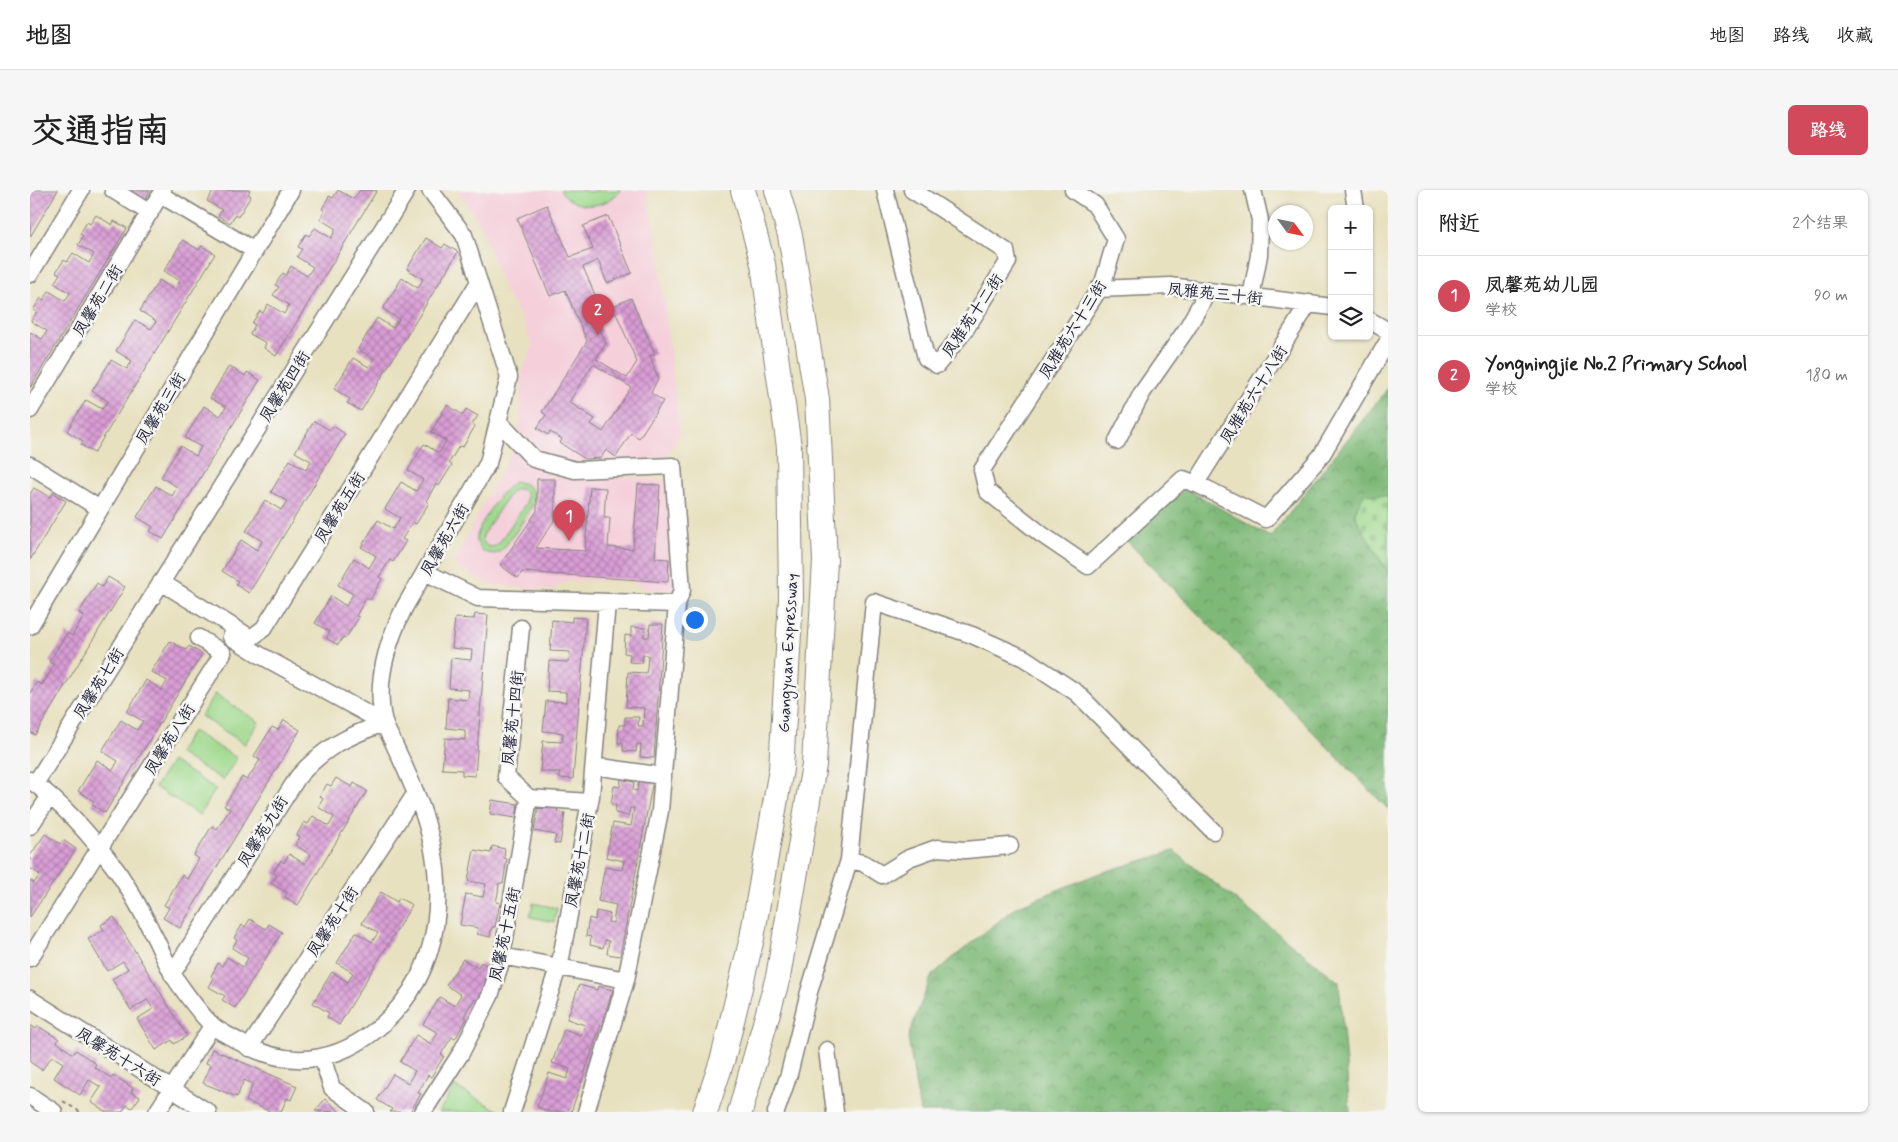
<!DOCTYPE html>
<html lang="zh">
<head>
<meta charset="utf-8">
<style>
	:root { --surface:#fff; --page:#f6f6f6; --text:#222; --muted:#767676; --line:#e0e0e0; --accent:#d1495b }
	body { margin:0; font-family:Mynerve,"LXGW WenKai TC",sans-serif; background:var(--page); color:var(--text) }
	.controls { position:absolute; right:15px; top:15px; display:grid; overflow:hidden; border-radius:8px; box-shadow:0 1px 4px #0004 }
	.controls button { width:45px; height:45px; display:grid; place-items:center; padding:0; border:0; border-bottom:1px solid var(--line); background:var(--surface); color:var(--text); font:25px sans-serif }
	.compass { position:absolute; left:1238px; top:15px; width:45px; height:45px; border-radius:50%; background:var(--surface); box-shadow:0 1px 4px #0004; rotate:123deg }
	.you { position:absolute; left:664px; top:429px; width:18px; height:18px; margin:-12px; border:4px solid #fff; border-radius:50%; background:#1a73e8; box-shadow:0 0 0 8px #1a73e833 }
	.badge { display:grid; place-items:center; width:32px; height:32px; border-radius:50%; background:var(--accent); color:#fff; font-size:16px; font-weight:700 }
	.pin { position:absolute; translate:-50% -41px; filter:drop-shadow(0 1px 2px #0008) }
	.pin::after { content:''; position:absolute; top:26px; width:18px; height:15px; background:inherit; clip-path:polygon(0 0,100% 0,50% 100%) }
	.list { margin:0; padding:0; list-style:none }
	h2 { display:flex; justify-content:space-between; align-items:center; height:65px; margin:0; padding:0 20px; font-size:21px }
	h2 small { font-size:16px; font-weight:400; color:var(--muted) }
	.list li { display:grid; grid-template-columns:32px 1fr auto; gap:15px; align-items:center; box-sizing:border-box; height:80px; padding:0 20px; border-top:1px solid var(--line) }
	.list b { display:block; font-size:19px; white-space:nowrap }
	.list p { margin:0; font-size:16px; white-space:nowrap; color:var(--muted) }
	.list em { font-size:16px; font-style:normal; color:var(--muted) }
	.icon { flex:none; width:28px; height:28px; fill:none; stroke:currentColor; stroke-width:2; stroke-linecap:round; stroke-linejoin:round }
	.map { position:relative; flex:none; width:1358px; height:922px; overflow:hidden; border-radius:8px }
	header { display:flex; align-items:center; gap:30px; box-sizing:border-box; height:70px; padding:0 25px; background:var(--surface); border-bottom:1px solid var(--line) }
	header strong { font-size:24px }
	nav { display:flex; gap:28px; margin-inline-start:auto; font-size:18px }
	.intro { display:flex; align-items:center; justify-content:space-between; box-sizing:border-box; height:120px; padding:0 30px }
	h1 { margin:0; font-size:35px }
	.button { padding:12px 22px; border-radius:8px; background:var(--accent); color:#fff; font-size:18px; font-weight:700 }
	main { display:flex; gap:30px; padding:0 30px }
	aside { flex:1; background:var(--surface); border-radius:8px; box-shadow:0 1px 4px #0004 }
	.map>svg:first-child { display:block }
	.built { fill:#f5cfda }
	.grass { fill:#9fd98c; stroke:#607e64; fill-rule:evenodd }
	.forest { fill:url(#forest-crowns); stroke:#506e5a }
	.cemetery { fill:url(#cemetery-stones); stroke:#607e64 }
	.building { fill:url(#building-cross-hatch); fill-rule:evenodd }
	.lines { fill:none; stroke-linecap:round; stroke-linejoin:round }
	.minor-casing { stroke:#85827e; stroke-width:19 }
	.highway-casing { stroke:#85827e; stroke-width:26 }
	.path { stroke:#85827e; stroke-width:2; stroke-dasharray:4 4; stroke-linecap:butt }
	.minor { stroke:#fff; stroke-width:16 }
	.highway { stroke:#fff; stroke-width:24 }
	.labels { text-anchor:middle; stroke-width:5; stroke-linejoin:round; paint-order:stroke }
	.street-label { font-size:16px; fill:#22223b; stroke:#f6f6f2 }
</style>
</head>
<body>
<header>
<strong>地图</strong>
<nav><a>地图</a><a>路线</a><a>收藏</a></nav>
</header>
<div class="intro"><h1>交通指南</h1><a class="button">路线</a></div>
<main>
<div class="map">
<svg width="1358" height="922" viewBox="0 0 1358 922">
	<defs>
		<pattern id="forest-crowns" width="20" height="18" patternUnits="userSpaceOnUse" patternTransform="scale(1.25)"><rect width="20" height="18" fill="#7fb978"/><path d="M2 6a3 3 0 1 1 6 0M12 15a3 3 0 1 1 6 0" fill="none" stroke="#689664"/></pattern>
		<pattern id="cemetery-stones" width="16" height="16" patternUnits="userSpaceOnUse" patternTransform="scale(1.25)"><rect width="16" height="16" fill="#9fd98c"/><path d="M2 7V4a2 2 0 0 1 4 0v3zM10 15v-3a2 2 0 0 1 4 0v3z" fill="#89ba7a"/></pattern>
		<pattern id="building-cross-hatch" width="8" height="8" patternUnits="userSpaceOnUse" patternTransform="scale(1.25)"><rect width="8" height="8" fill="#d99dd5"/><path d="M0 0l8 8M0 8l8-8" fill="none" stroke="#b080ae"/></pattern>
	</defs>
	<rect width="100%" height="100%" fill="#f6f6f2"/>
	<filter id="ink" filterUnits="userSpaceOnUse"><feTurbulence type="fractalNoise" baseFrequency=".02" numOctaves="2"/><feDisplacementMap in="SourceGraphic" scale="10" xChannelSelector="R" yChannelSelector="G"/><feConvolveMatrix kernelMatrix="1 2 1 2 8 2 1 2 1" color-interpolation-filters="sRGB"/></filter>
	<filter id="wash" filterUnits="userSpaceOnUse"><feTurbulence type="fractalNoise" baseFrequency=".0096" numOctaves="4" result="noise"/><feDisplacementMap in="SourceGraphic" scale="20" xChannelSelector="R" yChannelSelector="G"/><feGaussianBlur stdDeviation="1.12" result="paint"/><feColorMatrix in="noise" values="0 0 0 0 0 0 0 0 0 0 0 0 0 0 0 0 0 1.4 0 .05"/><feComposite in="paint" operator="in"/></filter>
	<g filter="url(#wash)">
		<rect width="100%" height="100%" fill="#e8e1c0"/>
		<path class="built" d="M427 0H616L628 56 650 244 637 266 556 276 513 267 489 244 492 181 503 156 494 133 474 100 450 33Z
			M484 258 521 286 569 284 641 291 646 401 618 400 598 390 538 391 521 400 461 395 424 375 446 327Z"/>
		<path class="grass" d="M530 0H550L559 2 570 0H591C575 19 545 22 530 0Z
			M485 292C496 292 506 299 504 311 501 321 478 354 471 361L465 364 453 362 446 351C446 338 472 297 485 292ZM486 299C495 298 499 305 496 313L469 353 463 357 457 356 452 350 454 343 480 303Z
			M185 504 229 532 215 554 171 526Z
			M162 541 207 568 193 590 148 563Z
			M142 571 186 599 169 625 125 597Z
			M503 713 527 718 524 732 500 727Z
			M424 896 469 921V922H409Z"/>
		<path class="forest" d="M1358 198V619L1097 351 1155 298 1240 347Z
			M1144 661 1309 792 1320 922H890L878 847 902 785 986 717 1067 684Z"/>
		<path class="cemetery" d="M1334 304 1358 306V383L1324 324Z"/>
		<g id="blocks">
			<path class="building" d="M0 0H28L0 47V19L1 17 0 16Z
				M103 0H120L115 10 102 2Z
				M184 0H220L218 4 221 6 208 27 205 25 200 33 188 26 192 20 177 11Z
				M308 0 324 9 330 0H347L246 166 234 158 236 153 220 144 225 135 222 133 230 121 233 123 238 114 254 124 259 115 243 105 249 97 245 95 253 83 256 85 261 76 277 86 283 77 267 67 272 59 268 57 276 44 279 46 285 38 301 48 306 39 290 29 295 21 292 19 299 6 303 8Z
				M517 15 540 67 563 59 553 36 578 26 602 83 577 93 568 70 553 77 572 121 601 108 625 164 620 166 628 188 621 203 633 211 609 248 601 243 586 267 576 260 571 268 555 269 530 253 532 249 520 242 518 245 507 238 516 225 512 222 557 151 535 100 520 106 487 28ZM586 123 607 172 597 188 566 169 576 153 567 132ZM563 174 601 197 573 242 561 234 565 229 539 212Z
				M66 25 82 35 84 31 97 38 0 198V142L12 149 17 141 1 131 7 122 3 120 11 108 14 110 19 101 35 111 40 103 24 93 30 84 26 82 34 70 37 72 43 63 59 73 64 64 48 55 53 46 50 44 57 32 60 34Z
				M396 48 412 58 415 54 428 62 331 221 317 213 320 209 304 199 323 168 339 177 342 173 344 169 328 159 347 128 363 138 369 129 353 119 372 88 388 98 393 89 377 79Z
				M153 50 169 60 172 56 185 64 64 263 51 255 53 251 37 241 56 210 72 219 78 211 62 201 81 170 97 179 102 171 86 161 105 130 121 139 124 135 126 131 110 121 129 90 145 100 150 91 134 81Z
				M199 176 215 186 217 182 230 190 133 349 120 341 123 337 107 327 126 296 142 306 147 297 131 287 150 256 166 266 171 257 155 248 174 216 190 226 193 222 196 217 180 208Z
				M417 215 433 225 436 219 448 226 442 234 445 236 433 257 429 256 419 273 422 275 409 296 406 294 396 311 399 313 386 334 383 332 372 349 376 351 363 372 360 370 349 387 352 389 340 410 336 408 326 426 329 427 316 448 313 447 308 455 296 448 300 442 285 433 301 406 316 416 323 404 308 395 324 368 339 378 346 366 331 357 348 330 363 339 370 328 355 319 371 292 386 301 393 290 378 280 394 254 409 263 416 251 401 242Z
				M284 231 300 240 303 236 315 244 219 403 206 395 208 391 192 381 211 350 227 360 230 355 232 351 216 341 235 310 251 320 257 311 241 302 260 270 276 280 281 271 265 262Z
				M507 289H525V329L506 358 555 361 560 297 576 298 574 328H580L578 357 603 359 608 294 630 295 625 368 639 369 638 392 492 382 488 388 470 375 507 321Z
				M4 298 20 307 23 303 36 311 0 370V341L2 337 0 335V304Z
				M78 387 95 397 5 545 0 542V503L7 492 12 495 24 475 19 472 37 443 42 446 54 426 49 423 67 393 72 397Z
				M445 424 458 425 445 586 432 585V580L412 579 415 548 435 550V540L416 538 418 508 438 510 439 500 419 498 421 468 441 470 442 460 422 458 425 428 444 429Z
				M542 427 556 428 543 589 529 588 530 583 510 581 513 551 532 552 533 543 513 541 516 511 536 512V502L517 501 519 471 539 472 540 462 520 461 522 430 542 432Z
				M620 434H633L624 568 610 567 611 554H607L606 562 593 561V553H588L589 535H595V527H609L608 536H613L614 518 596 517 598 482 616 483 617 478 618 465H613L612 473 599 472 600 464 594 463 595 445 601 446V437L615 438 614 447H619Z
				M140 451 156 460 159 456 172 464 75 623 62 615 64 611 48 601 67 570 83 580 88 571 72 561 91 530 107 540 113 531 97 522 116 490 132 500 137 491 121 482Z
				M254 530 270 540 150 738 133 728 139 718 134 715 152 685 157 689 169 669 164 665 182 636 187 639 200 619 194 616 212 587 217 590 230 570 224 566 242 537 248 540Z
				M610 587 623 590 590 766 577 764 579 751 575 750 573 758 560 755 561 747 556 746 559 728 565 730 566 721 580 724 578 732 583 733 586 715 568 711 575 677 592 680 593 676 594 671 576 667 583 633 601 636 604 618H600L598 626 585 623 586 615 581 614 584 596 590 597 591 589 604 592 603 600 607 601Z
				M306 588 322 597 324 593 337 601 268 715 255 707 257 703 241 693 247 685 243 683 251 670 254 673 259 664 275 674 281 665 265 655 270 647 267 645 274 632 278 634 283 626 299 636 304 627 288 617 293 609 290 606 297 594 301 596Z
				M462 610 488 614 486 628 460 624Z
				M509 615 528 618 527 622 535 623 530 654 524 653 526 645 504 641Z
				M15 644 30 654 33 650 46 659 0 727V690L4 693 10 685 0 678V666Z
				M462 656 475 659 474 668 477 669 473 693H469L468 703 466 712 470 713 465 737H462L460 747 447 744 448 738 430 735 436 704 453 707 456 694 438 691 444 660 461 663Z
				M351 702 367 712 369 708 382 715 309 835 297 827 299 823 283 813 302 782 318 792 323 783 307 773 326 742 342 752 348 743 332 733Z
				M84 727 157 846 144 854 142 850 126 860 107 829 123 819 120 814 117 810 101 820 82 789 98 779 93 771 77 781 58 749 74 740 71 735Z
				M220 729 236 739 239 734 252 742 205 818 192 810 195 806 179 797 184 788 181 786 188 773 192 776 197 767 213 777 218 768 202 758 207 750 204 748 212 735 215 737Z
				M433 769 448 778 451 772 463 779 461 790 448 811 445 809 439 817 434 826 437 828 425 849 422 847 411 864 414 866 401 887 398 885 388 903 391 904 380 922H360L362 919 347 910 363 884 378 893 385 881 370 872 386 845 401 854 408 843 393 834 410 807 424 816 431 805 416 795Z
				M549 795 567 800 568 796 583 800 541 922H521L507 917 519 883 537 889 540 879 522 873 534 839 551 845 555 835 537 829Z
				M0 835 6 839 8 836 29 849 27 852 43 864 46 860 66 874 64 877 72 882 81 888 83 885 103 898 101 902 110 907 102 918 97 915 92 922H76L61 912 71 897 59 890 50 905 24 888 33 873 22 866 12 880 0 872Z
				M182 859 267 896 261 910 257 908 251 922H241L216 911 223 894 214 890 207 907 173 893 181 875 176 873Z
				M295 909 310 922 285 921Z"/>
		</g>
	</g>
	<g filter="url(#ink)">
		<use href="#blocks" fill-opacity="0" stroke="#85827e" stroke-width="1"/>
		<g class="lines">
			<g class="minor-casing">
				<path id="minor" d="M83 0 120 23
					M855 0 896 168 907 175 935 140 978 72 976 61 882 0
					M1043 0 1065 15 1086 49 1073 93 952 280 957 301 1011 344 1058 376 1153 289 1169 295 1236 329 1291 266 1358 151
					M1323 0 1326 19
					M131 5 225 61
					M0 84 51 0
					M1068 99 1140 96 1302 117
					M1221 107 1229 65 1230 30 1223 0
					M1339 130 1358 141
					M0 220 133 0
					M468 231 504 269 545 280 643 276 652 400 647 414
					M1087 251 1112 203 1156 140 1178 101
					M0 275 70 319
					M1166 293 1279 113
					M395 382 448 408 647 414 630 621 596 790 556 922
					M131 392 221 448 234 438 449 92
					M0 436 261 0
					M491 438 476 587 499 608 560 612
					M201 447 230 465 354 533
					M564 576 633 586
					M0 590C35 615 63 648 88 682 101 702 113 723 123 744 132 761 138 779 149 794 159 808 170 824 182 835 188 841 198 845 206 850 263 884 318 871 363 824 419 764 416 678 387 606 380 589 372 571 364 554 361 547 356 540 354 532 344 494 357 453 374 418L458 273 479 187 434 45 400 0
					M5 594 377 0
					M0 636 20 606
					M819 670 833 673 852 685 879 668 907 658 935 660 980 656
					M472 766 596 790
					M0 768 193 463 169 448
					M142 784 268 587C294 557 318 546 354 533
					M0 809 178 922
					M219 858 386 603
					M797 860 805 922
					M292 867 302 898 336 922
					M0 906 24 922
					M127 922 182 836
					M393 922 431 863 460 806 471 772 499 608
					M482 922 531 768 561 606 577 412
					M746 922 759 884 779 802 819 670 844 412 942 445 994 468 1047 503 1183 641"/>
			</g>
			<g class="highway-casing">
				<path id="highway" d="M675 922 693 868 722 748 751 579 761 409 759 257 733 74 713 0
					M710 922 748 787 784 575 795 370 787 209 760 45 747 0"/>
			</g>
			<path class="path" d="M33 911 50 922"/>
			<use href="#minor" class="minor"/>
			<use href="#highway" class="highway"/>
		</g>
	</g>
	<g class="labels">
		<g class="street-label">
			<text transform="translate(1185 103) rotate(6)" y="6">凤雅苑三十街</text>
			<text transform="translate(67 110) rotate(-59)" y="6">凤馨苑二街</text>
			<text transform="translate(942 125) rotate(-56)" y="6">凤雅苑十二街</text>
			<text transform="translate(1042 139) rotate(-58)" y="6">凤雅苑六十三街</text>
			<text transform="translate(254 196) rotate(-58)" y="6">凤馨苑四街</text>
			<text transform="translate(1223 204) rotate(-58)" y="6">凤雅苑六十八街</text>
			<text transform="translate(130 218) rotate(-59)" y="6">凤馨苑三街</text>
			<text transform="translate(309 317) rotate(-58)" y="6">凤馨苑五街</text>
			<text transform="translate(414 349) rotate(-60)" y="6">凤馨苑六街</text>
			<text transform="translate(757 463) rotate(-87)" y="6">Guangyuan Expressway</text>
			<text transform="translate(68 493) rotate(-58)" y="6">凤馨苑七街</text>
			<text transform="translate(482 528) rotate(-84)" y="6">凤馨苑十四街</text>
			<text transform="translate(139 549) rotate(-58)" y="6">凤馨苑八街</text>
			<text transform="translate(232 641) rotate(-58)" y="6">凤馨苑九街</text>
			<text transform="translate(549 670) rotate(-79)" y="6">凤馨苑十二街</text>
			<text transform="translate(302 731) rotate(-57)" y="6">凤馨苑十街</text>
			<text transform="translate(474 744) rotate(-78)" y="6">凤馨苑十五街</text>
			<text transform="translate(89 866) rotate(32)" y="6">凤馨苑十六街</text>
		</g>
	</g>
</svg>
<div class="controls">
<button>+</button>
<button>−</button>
<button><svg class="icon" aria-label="layers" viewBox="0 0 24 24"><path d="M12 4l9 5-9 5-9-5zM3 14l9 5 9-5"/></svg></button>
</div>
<svg class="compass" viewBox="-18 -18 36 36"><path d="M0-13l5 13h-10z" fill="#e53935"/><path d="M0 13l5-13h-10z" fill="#767676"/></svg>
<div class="you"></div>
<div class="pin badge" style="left:539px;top:351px">1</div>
<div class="pin badge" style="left:568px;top:145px">2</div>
</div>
<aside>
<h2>附近<small>2个结果</small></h2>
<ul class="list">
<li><span class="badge">1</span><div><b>凤馨苑幼儿园</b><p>学校</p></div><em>90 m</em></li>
<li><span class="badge">2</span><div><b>Yongningjie No.2 Primary School</b><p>学校</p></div><em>180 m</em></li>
</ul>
</aside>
</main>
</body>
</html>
